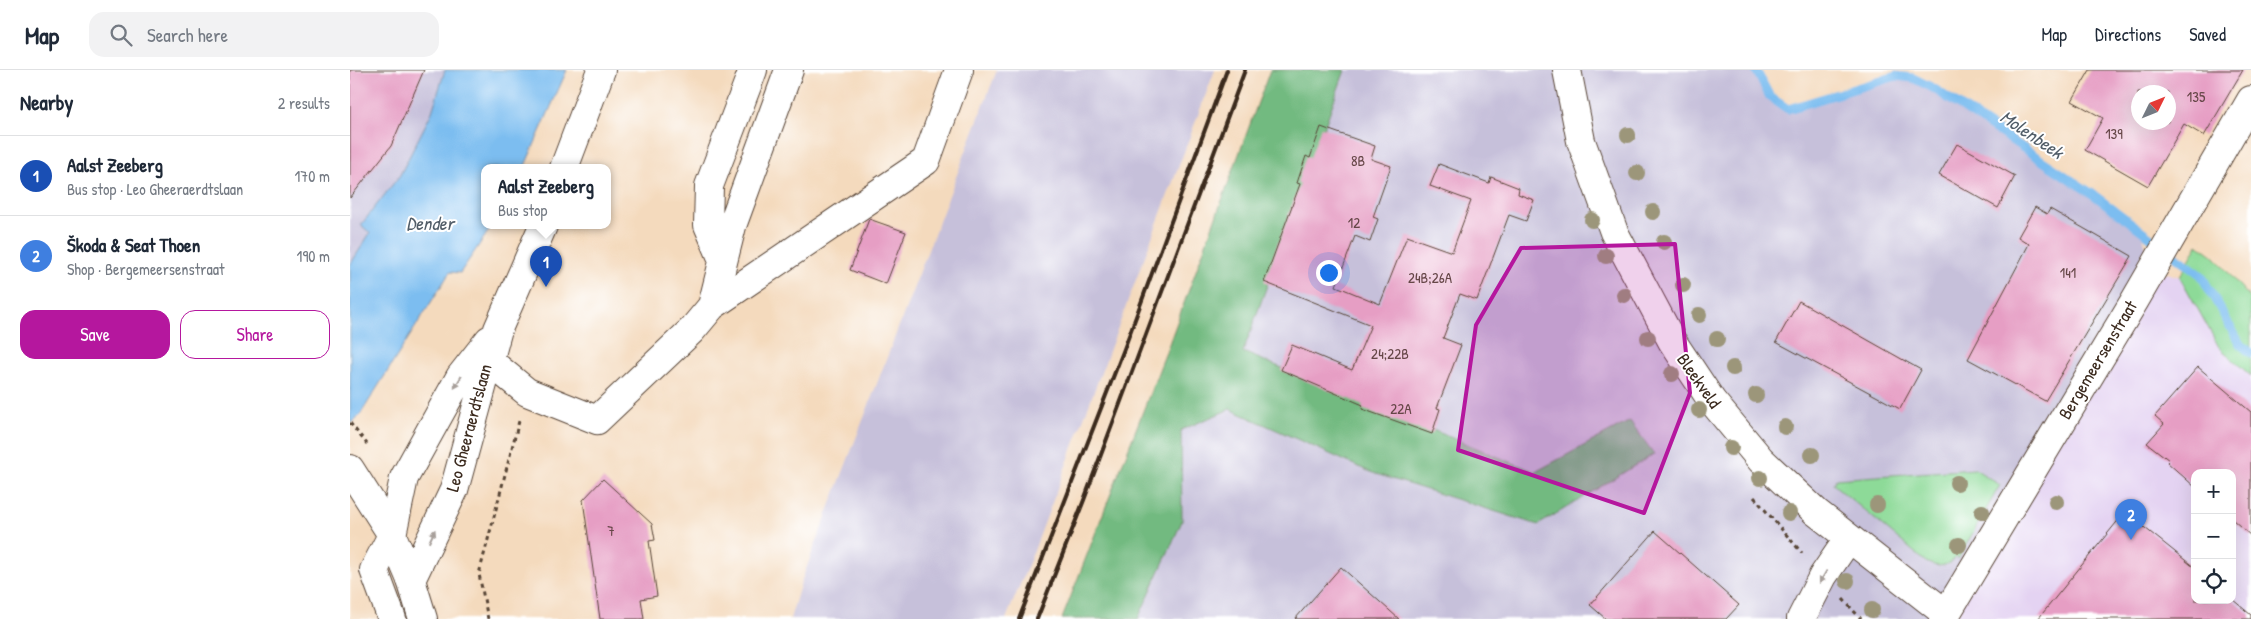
<!DOCTYPE html>
<html lang="en">
<head>
<meta charset="utf-8">
<style>
	:root { --surface:#fff; --page:#f2f2f3; --text:#1f2937; --muted:#747a83; --line:#e0e1e3; --accent:#b5179e }
	body { margin:0; font-family:"Patrick Hand",sans-serif; background:var(--page); color:var(--text) }
	.controls { position:absolute; right:15px; bottom:15px; display:grid; overflow:hidden; border-radius:10px; box-shadow:0 5px 20px #0002 }
	.controls button { width:45px; height:45px; display:grid; place-items:center; padding:0; border:0; border-bottom:1px solid var(--line); background:var(--surface); color:var(--text); font:25px sans-serif }
	.compass { position:absolute; left:1781px; top:15px; width:45px; height:45px; border-radius:50%; background:var(--surface); box-shadow:0 5px 20px #0002; rotate:47deg }
	.you { position:absolute; left:978px; top:202px; width:18px; height:18px; margin:-12px; border:4px solid #fff; border-radius:50%; background:#1a73e8; box-shadow:0 0 0 8px #1a73e833 }
	.badge { display:grid; place-items:center; width:32px; height:32px; border-radius:50%; background:var(--accent); color:#fff; font-size:16px; font-weight:700 }
	.pin { position:absolute; translate:-50% -41px; filter:drop-shadow(0 1px 2px #0008) }
	.pin::after { content:''; position:absolute; top:26px; width:18px; height:15px; background:inherit; clip-path:polygon(0 0,100% 0,50% 100%) }
	.popup { position:absolute; left:131px; top:94px; width:130px; height:65px; box-sizing:border-box; display:grid; place-content:center; border-radius:10px; background:var(--surface); filter:drop-shadow(0 1px 4px #0005); font-size:16px; white-space:nowrap; color:var(--muted) }
	.popup b { font-size:19px; color:var(--text) }
	.popup::after { content:''; position:absolute; left:50%; top:100%; margin-left:-10px; border:10px solid transparent; border-top-color:var(--surface) }
	.list { margin:0; padding:0; list-style:none }
	h2 { display:flex; justify-content:space-between; align-items:center; height:65px; margin:0; padding:0 20px; font-size:21px }
	h2 small { font-size:16px; font-weight:400; color:var(--muted) }
	.list li { display:grid; grid-template-columns:32px 1fr auto; gap:15px; align-items:center; box-sizing:border-box; height:80px; padding:0 20px; border-top:1px solid var(--line) }
	.list b { display:block; font-size:19px; white-space:nowrap }
	.list p { margin:0; font-size:16px; white-space:nowrap; color:var(--muted) }
	.list em { font-size:16px; font-style:normal; color:var(--muted) }
	.actions { display:flex; gap:10px; padding:15px 20px }
	.actions a { flex:1; padding:11px 0; border:1px solid var(--accent); border-radius:15px; text-align:center; font-size:18px; color:var(--accent) }
	.actions .main { background:var(--accent); color:#fff }
	.icon { flex:none; width:28px; height:28px; fill:none; stroke:currentColor; stroke-width:2; stroke-linecap:round; stroke-linejoin:round }
	.map { position:relative; flex:none; width:1901px; height:549px; overflow:hidden }
	header { display:flex; align-items:center; gap:30px; box-sizing:border-box; height:70px; padding:0 25px; background:var(--surface); border-bottom:1px solid var(--line) }
	header strong { font-size:24px }
	nav { display:flex; gap:28px; margin-inline-start:auto; font-size:18px }
	.search { width:350px; height:45px; background:var(--page); display:flex; align-items:center; gap:12px; box-sizing:border-box; padding:0 18px; border-radius:15px; color:var(--muted); font-size:19px }
	main { display:flex }
	aside { flex:1; background:var(--surface) }
	.map>svg:first-child { display:block }
	.built { fill:#e4d3f2; fill-rule:evenodd }
	.industrial { fill:#c6c0da }
	.green { fill:#8dda98; stroke:#64825b }
	.forest { fill:#72ba80; stroke:#56724f }
	.water { fill:#7bbdf0; stroke:#5b7487 }
	.lines { fill:none; stroke-linecap:round; stroke-linejoin:round }
	.stream { stroke:#7bbdf0; stroke-width:9 }
	.building { fill:#e69ec4; fill-rule:evenodd }
	.minor-casing { stroke:#574436; stroke-width:30 }
	.major-casing { stroke:#574436; stroke-width:30 }
	.path { stroke:#574436; stroke-width:3; stroke-dasharray:4 4; stroke-linecap:butt }
	.minor { stroke:#fff; stroke-width:28 }
	.major { stroke:#fff; stroke-width:28 }
	.rail { stroke:#3b2a1e; stroke-width:4 }
	.tree { fill:#9c967a }
	.oneway { fill:#a79f9a }
	.marked { fill:#b5179e; fill-opacity:0.2; stroke:#b5179e; stroke-width:4; stroke-linejoin:round }
	.labels { text-anchor:middle; stroke-width:4; stroke-linejoin:round; paint-order:stroke }
	.number-label { font-size:15px; fill:#664748 }
	.street-label { font-size:18px; fill:#3b2a1e; stroke:#fff }
	.water-label { font-size:19px; font-style:italic; fill:#515d68; stroke:#fff }
</style>
</head>
<body>
<header>
<strong>Map</strong>
<div class="search"><svg class="icon" aria-label="search" viewBox="0 0 24 24"><circle cx="10" cy="10" r="6"/><path d="M15 15l6 6"/></svg>Search here</div>
<nav><a>Map</a><a>Directions</a><a>Saved</a></nav>
</header>
<main>
<aside>
<h2>Nearby<small>2 results</small></h2>
<ul class="list">
<li><span class="badge" style="background:#1a4fb4">1</span><div><b>Aalst Zeeberg</b><p>Bus stop · Leo Gheeraerdtslaan</p></div><em>170 m</em></li>
<li><span class="badge" style="background:#3f7fe0">2</span><div><b>Škoda &amp; Seat Thoen</b><p>Shop · Bergemeersenstraat</p></div><em>190 m</em></li>
</ul>
<div class="actions"><a class="main">Save</a><a>Share</a></div>
</aside>
<div class="map">
<svg width="1901" height="549" viewBox="0 0 1901 549">
	<rect width="100%" height="100%" fill="#fff"/>
	<filter id="ink" filterUnits="userSpaceOnUse"><feTurbulence type="fractalNoise" baseFrequency=".02" numOctaves="2"/><feDisplacementMap in="SourceGraphic" scale="10" xChannelSelector="R" yChannelSelector="G"/><feConvolveMatrix kernelMatrix="1 2 1 2 8 2 1 2 1" color-interpolation-filters="sRGB"/></filter>
	<filter id="wash" filterUnits="userSpaceOnUse"><feTurbulence type="fractalNoise" baseFrequency=".0096" numOctaves="4" result="noise"/><feDisplacementMap in="SourceGraphic" scale="20" xChannelSelector="R" yChannelSelector="G"/><feGaussianBlur stdDeviation="1.12" result="paint"/><feColorMatrix in="noise" values="0 0 0 0 0 0 0 0 0 0 0 0 0 0 0 0 0 1.4 0 .05"/><feComposite in="paint" operator="in"/></filter>
	<g filter="url(#wash)">
		<rect width="100%" height="100%" fill="#f4dabd"/>
		<path class="built" d="M1803 199 1830 207 1869 277 1901 306V549H1593ZM1845 403H1882V530H1845Z"/>
		<path class="industrial" d="M0 0H95L82 42 50 105 11 155 20 163 0 195Z
			M647 0H865L685 478 656 549H440L451 512Z
			M995 0H1406L1420 27 1438 39 1546 6 1563 8 1583 18 1744 125 1790 158 1803 199 1593 549H788L832 451 831 360 880 339 1020 402 1188 455 1280 351 1185 402 893 282Z"/>
		<path class="green" d="M1848 174 1864 186 1901 229V306L1869 277 1830 207Z
			M1625 399 1650 415 1608 489 1606 487C1597 497 1587 498 1576 492L1483 414 1486 409Z"/>
		<path class="forest" d="M920 0H995L893 282 1185 402 1280 351 1304 384 1188 455 1020 402 880 339 831 360 832 451 788 549H712L816 282Z"/>
		<path class="water" d="M95 0H217L174 98H135V156H142L110 203 100 202 10 345 0 354V195L20 163 11 155 50 105 82 42Z"/>
		<g class="lines">
			<path class="stream" d="M1406 0 1420 27 1438 39 1546 6 1563 8 1583 18 1744 125 1851 205 1890 274 1901 283"/>
		</g>
		<g id="blocks">
			<path class="building" d="M0 0H74L41 76 0 128Z
				M1740 0H1893L1854 66 1834 54 1798 116 1735 80 1753 48 1722 31ZM1788 22H1818V52H1788Z
				M971 57 1025 76 1021 89 1041 96 1023 147 1028 149 1020 172 1005 166 986 216 1030 234 1057 166 1102 182 1121 131 1080 116 1089 94 1139 113 1141 107 1169 118 1168 124 1184 130 1176 151 1159 145 1127 230 1110 224 1093 268 1111 275 1087 338 1090 339 1082 364 1012 339 1013 335 931 300 942 275 1002 300 1021 255 914 212 950 114 947 113 956 86 960 88Z
				M1607 74 1665 106 1648 138 1589 105Z
				M1685 137 1697 144 1700 139 1782 186 1695 331 1618 289 1679 174 1668 167Z
				M519 149 556 162 536 214 500 200Z
				M1449 231 1571 300 1550 339 1426 272Z
				M1848 297 1901 342V466L1882 449V403H1845V417L1817 392 1819 390 1797 373 1814 354 1805 346Z
				M253 409 302 454 305 470 299 471 307 526 291 529 294 549H250L233 430Z
				M1775 442 1845 498V530L1882 529 1901 545V549H1688Z
				M1305 461 1389 535 1376 549H1256L1240 535Z
				M991 497 1049 549H945Z"/>
		</g>
	</g>
	<g filter="url(#ink)">
		<use href="#blocks" fill-opacity="0" stroke="#574436" stroke-width="1"/>
		<g class="lines">
			<g class="minor-casing">
				<path id="minor" d="M1217 0 1231 71 1264 162 1322 271 1362 331 1411 390 1466 442 1595 543
					M214 98 251 0
					M373 190 358 155 359 116 403 0
					M362 236 576 91 609 0
					M138 290 177 322 247 350 342 260 362 236 382 156 439 0
					M61 510 104 420 148 259 193 156
					M42 549 24 500 42 465 54 408 110 307 139 270
					M1451 549 1473 506 1499 468
					M1593 549 1785 230 1901 30"/>
			</g>
			<g class="major-casing">
				<path id="major" d="M0 399 42 465 61 510 73 549"/>
			</g>
			<path class="path" d="M0 353 17 374
				M1404 427 1452 483
				M1493 529 1511 549
				M138 549 129 504 169 351"/>
			<use href="#minor" class="minor"/>
			<use href="#major" class="major"/>
			<path class="rail" d="M669 549 774 279 877 0
				M687 549 734 430 895 0"/>
		</g>
		<g class="tree">
			<circle cx="1278" cy="65" r="8"/>
			<circle cx="1287" cy="103" r="8"/>
			<circle cx="1303" cy="142" r="8"/>
			<circle cx="1242" cy="150" r="8"/>
			<circle cx="1314" cy="172" r="8"/>
			<circle cx="1256" cy="186" r="8"/>
			<circle cx="1333" cy="215" r="8"/>
			<circle cx="1274" cy="225" r="8"/>
			<circle cx="1349" cy="245" r="8"/>
			<circle cx="1298" cy="268" r="8"/>
			<circle cx="1367" cy="269" r="8"/>
			<circle cx="1383" cy="298" r="8"/>
			<circle cx="1322" cy="304" r="8"/>
			<circle cx="1406" cy="325" r="8"/>
			<circle cx="1349" cy="340" r="8"/>
			<circle cx="1435" cy="357" r="8"/>
			<circle cx="1381" cy="378" r="8"/>
			<circle cx="1462" cy="385" r="8"/>
			<circle cx="1410" cy="408" r="8"/>
			<circle cx="1607" cy="413" r="8"/>
			<circle cx="1706" cy="432" r="8"/>
			<circle cx="1527" cy="435" r="8"/>
			<circle cx="1632" cy="442" r="8"/>
			<circle cx="1439" cy="443" r="8"/>
			<circle cx="1609" cy="475" r="8"/>
			<circle cx="1497" cy="511" r="8"/>
			<circle cx="1522" cy="540" r="8"/>
		</g>
		<defs><path id="oneway-solid" d="M-6-.8H1V-3.2L6.5 0L1 3.2V.8H-6Z" transform="scale(1.25)"/></defs>
		<g class="oneway">
			<use href="#oneway-solid" transform="translate(108 312) rotate(121)"/>
			<use href="#oneway-solid" transform="translate(82 466) rotate(-65)"/>
			<use href="#oneway-solid" transform="translate(1473 507) rotate(120)"/>
		</g>
	</g>
	<path class="marked" d="M1325 174 1340 323 1294 443 1108 380 1126 255 1171 178Z"/>
	<g class="labels">
		<g class="number-label">
			<text x="1846" y="32">135</text>
			<text x="1764" y="69">139</text>
			<text x="1008" y="96">8B</text>
			<text x="1004" y="158">12</text>
			<text x="1718" y="208">141</text>
			<text x="1080" y="213">24B;26A</text>
			<text x="1040" y="289">24;22B</text>
			<text x="1051" y="344">22A</text>
			<text x="261" y="466">7</text>
		</g>
		<g class="street-label">
			<text transform="translate(1748 290) rotate(-59)" y="6">Bergemeersenstraat</text>
			<text transform="translate(1349 311) rotate(55)" y="6">Bleekveld</text>
			<text transform="translate(119 358) rotate(-75)" y="6">Leo Gheeraerdtslaan</text>
		</g>
		<g class="water-label">
			<text transform="translate(1682 64) rotate(34)" y="7">Molenbeek</text>
			<text x="80" y="160">Dender</text>
		</g>
	</g>
</svg>
<div class="controls">
<button>+</button>
<button>−</button>
<button><svg class="icon" aria-label="locate" viewBox="0 0 24 24"><circle cx="12" cy="12" r="6"/><path d="M12 2v4M12 18v4M2 12h4M18 12h4"/></svg></button>
</div>
<svg class="compass" viewBox="-18 -18 36 36"><path d="M0-13l5 13h-10z" fill="#e53935"/><path d="M0 13l5-13h-10z" fill="#747a83"/></svg>
<div class="you"></div>
<div class="pin badge" style="left:196px;top:217px;background:#1a4fb4">1</div>
<div class="popup"><b>Aalst Zeeberg</b>Bus stop</div>
<div class="pin badge" style="left:1781px;top:470px;background:#3f7fe0">2</div>
</div>
</main>
</body>
</html>
